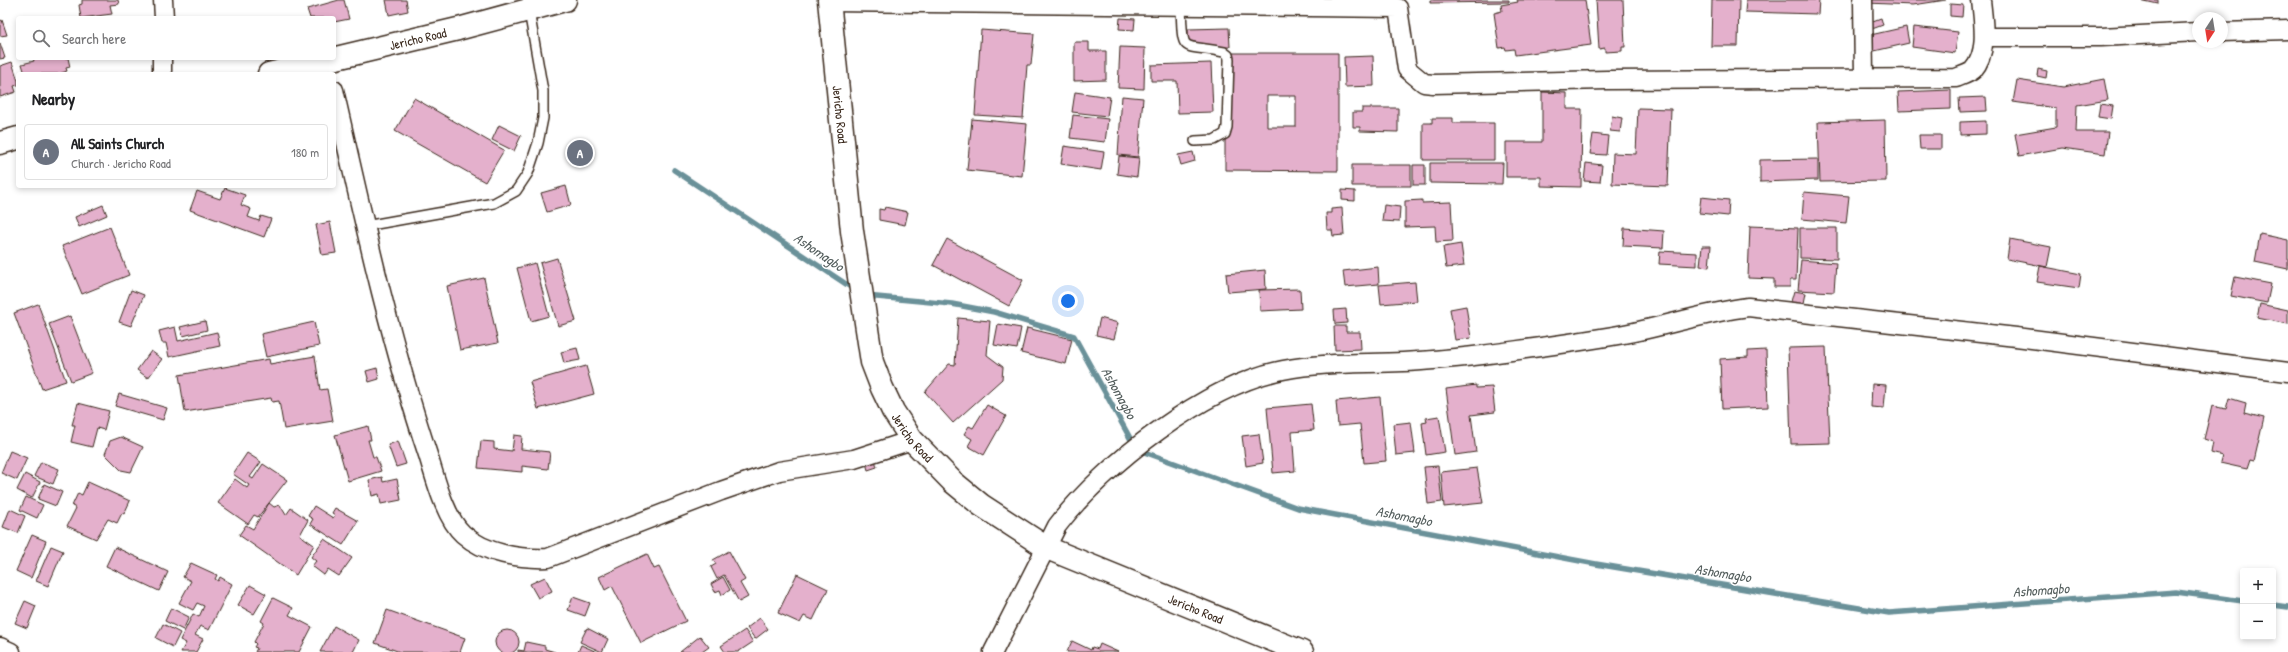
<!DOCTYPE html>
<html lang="en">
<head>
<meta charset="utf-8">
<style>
	:root { --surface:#fff; --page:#f2f2f2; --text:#202124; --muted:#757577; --line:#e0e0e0; --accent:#d1495b }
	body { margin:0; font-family:"Patrick Hand",sans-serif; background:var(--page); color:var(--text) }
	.controls { position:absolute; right:12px; bottom:12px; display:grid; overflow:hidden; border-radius:4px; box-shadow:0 2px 6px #0003 }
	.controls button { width:36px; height:36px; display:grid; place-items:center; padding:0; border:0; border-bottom:1px solid var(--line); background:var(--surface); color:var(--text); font:20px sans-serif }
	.compass { position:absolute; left:2192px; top:12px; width:36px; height:36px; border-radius:50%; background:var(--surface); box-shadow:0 2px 6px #0003; rotate:192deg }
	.you { position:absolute; left:1068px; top:301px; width:14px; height:14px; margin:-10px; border:3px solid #fff; border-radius:50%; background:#1a73e8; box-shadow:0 0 0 6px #1a73e833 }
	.badge { display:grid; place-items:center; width:26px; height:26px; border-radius:50%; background:var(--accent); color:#fff; font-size:13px; font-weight:700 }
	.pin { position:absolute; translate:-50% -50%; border:2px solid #fff; box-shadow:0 1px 4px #0006 }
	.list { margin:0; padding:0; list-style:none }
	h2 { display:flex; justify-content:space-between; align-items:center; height:52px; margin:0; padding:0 16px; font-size:17px }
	h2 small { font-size:13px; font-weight:400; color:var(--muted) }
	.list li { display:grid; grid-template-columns:26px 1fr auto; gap:12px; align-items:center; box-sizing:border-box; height:56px; margin:0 8px 8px; padding:0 8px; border:1px solid var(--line); border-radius:4px }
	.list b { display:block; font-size:15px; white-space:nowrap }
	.list p { margin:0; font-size:13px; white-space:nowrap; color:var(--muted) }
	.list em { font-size:13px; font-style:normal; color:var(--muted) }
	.icon { flex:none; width:22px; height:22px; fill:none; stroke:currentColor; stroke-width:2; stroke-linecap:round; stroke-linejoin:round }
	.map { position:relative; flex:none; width:2288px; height:652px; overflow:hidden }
	.search { position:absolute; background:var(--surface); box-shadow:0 2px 6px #0003; left:16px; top:16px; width:320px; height:44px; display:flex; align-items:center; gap:10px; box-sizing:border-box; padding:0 14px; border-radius:4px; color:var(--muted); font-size:15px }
	.panel { position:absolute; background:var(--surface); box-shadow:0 2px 6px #0003; left:16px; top:72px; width:320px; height:116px; border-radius:4px }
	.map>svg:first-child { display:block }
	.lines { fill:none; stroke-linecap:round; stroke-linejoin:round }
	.stream { stroke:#6b9199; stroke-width:5.5 }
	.building { fill:#e4b0cc; stroke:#3b2a1e; fill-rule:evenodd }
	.service-casing { stroke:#3b2a1e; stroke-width:12 }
	.minor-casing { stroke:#3b2a1e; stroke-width:21 }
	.tertiary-casing { stroke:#3b2a1e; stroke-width:25 }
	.service { stroke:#fff; stroke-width:9 }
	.minor { stroke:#fff; stroke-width:18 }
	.tertiary { stroke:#fff; stroke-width:22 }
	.labels { text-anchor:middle; stroke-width:3; stroke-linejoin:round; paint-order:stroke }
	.street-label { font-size:13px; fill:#3b2a1e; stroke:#fff }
	.water-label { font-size:14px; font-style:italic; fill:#535d5c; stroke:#fff }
</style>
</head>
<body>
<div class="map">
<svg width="2288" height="652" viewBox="0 0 2288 652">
	<rect width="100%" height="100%" fill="#fff"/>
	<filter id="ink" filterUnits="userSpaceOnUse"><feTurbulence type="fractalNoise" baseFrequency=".025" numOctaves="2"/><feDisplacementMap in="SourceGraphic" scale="8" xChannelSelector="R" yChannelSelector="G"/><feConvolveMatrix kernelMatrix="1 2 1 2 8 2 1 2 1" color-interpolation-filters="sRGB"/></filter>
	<g filter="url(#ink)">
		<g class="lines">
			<path class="stream" d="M674 170 855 290
				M866 296 952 304 994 312 1074 336 1136 449 1298 508 1596 564 1889 613 2176 592 2243 601
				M2273 605 2288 607"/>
		</g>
		<path class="building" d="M82 0H118L119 4 110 5 112 14 81 18 79 5 82 4Z
			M339 0H344L349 19 334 22V18H310L307 9Z
			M386 0H406L408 11 389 15Z
			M1430 0H1509V2L1430 3Z
			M1517 0H1585L1591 45 1515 55 1514 49 1506 50 1505 47 1499 48 1494 13 1502 11 1501 5 1518 2Z
			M1596 0H1623L1625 47H1622V51L1605 52V48L1599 49Z
			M1712 0H1739L1738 46H1711Z
			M1746 0H1819L1818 14 1745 12Z
			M1867 0H1946L1913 5 1867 3Z
			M2140 0H2158V4Z
			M1950 4 1963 5 1962 17 1950 16Z
			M1120 18 1135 19 1134 30 1119 29Z
			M1881 18 1883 25 1872 29 1870 22Z
			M2 20 7 35 0 36V21Z
			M1906 27 1909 43 1870 52 1866 36Z
			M1914 27 1958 32 1955 53 1912 47Z
			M1229 28 1230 47 1188 48V29Z
			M981 30 1034 34 1031 65H1027L1023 118 975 115Z
			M1074 42H1089V51H1106V80L1074 81Z
			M0 43 5 58 0 59Z
			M1120 47 1145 48 1144 89 1118 88Z
			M1225 53H1338V171L1225 170ZM1267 96H1296V127H1267Z
			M1373 56 1374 86 1345 87 1344 57Z
			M33 58H68L70 67 66 68 67 71 59 74H25L22 64 34 61Z
			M12 62 18 81V85L14 86 16 92 0 97V66Z
			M1211 63 1213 112 1178 113 1177 81H1151V65Z
			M2038 69 2047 71 2046 78 2037 76Z
			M2104 79 2108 100 2077 105 2076 132H2108L2105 154 2062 148 2019 156 2015 134 2056 127V108L2013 102 2017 80 2063 87Z
			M1951 90V109L1899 111 1898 92Z
			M1075 92 1110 97 1107 116 1072 112Z
			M1542 92 1567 93V109H1582L1581 187 1541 186V177H1506V142H1542Z
			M1122 96 1143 98 1138 157 1118 155Z
			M1986 97 1987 111 1960 112 1959 98Z
			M414 98 504 150 485 182 395 131Z
			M2100 104 2113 106 2111 119 2098 117Z
			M1362 108H1398V132L1360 131V127H1353V112H1362Z
			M1638 108 1671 109 1668 186 1612 184 1613 153 1636 154Z
			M1073 115 1108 119 1105 142 1070 138Z
			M1612 116 1622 118 1620 132 1610 131Z
			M1432 118H1453V123H1494V160H1423V123H1432Z
			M972 119 1027 124 1022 176 967 170Z
			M1885 120 1886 181 1820 182 1818 122Z
			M1986 121V134L1960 135V122Z
			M499 125 521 136 514 151 492 140Z
			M1593 134 1608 136 1606 155 1590 154Z
			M1919 135H1941V149H1920Z
			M1064 146 1104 152 1101 170 1061 164Z
			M1193 152 1195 161 1181 165 1178 155Z
			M1119 156 1139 158 1137 177 1117 174Z
			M1818 159V180L1760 182V160Z
			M1430 163H1503L1502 184 1430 183Z
			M1586 163 1602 165 1600 182 1584 181Z
			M1352 165H1411V186H1352Z
			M1413 165H1425V185H1413Z
			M566 186 571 205 547 212 541 193Z
			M225 188 245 195 241 205 251 209 248 217 259 221 261 216 271 219 264 237 190 210 197 191 220 199Z
			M1342 190 1355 191V201L1342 200Z
			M1804 192 1849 196 1846 223 1802 219Z
			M1701 197 1729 200 1728 216 1699 213Z
			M1422 200V203L1451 202 1453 241 1436 242 1435 226 1405 227V201Z
			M103 205 107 215 79 227 75 217Z
			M1384 205 1400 207 1399 222 1382 221Z
			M885 207 908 212 905 225 879 220V209L884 210Z
			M1342 208 1344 235 1333 236 1332 230H1327L1326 213H1331V209Z
			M330 222 336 253 322 255 316 225Z
			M1750 226 1798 228 1796 280H1790V287H1774V279L1748 278Z
			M110 227 129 275 82 294 62 246Z
			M1624 228 1664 231 1663 248 1623 246Z
			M1800 228H1837V259L1800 258Z
			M2260 234 2288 240V269L2255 262Z
			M947 239 1023 280 1009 306 933 265Z
			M2010 239 2051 247 2047 267 2007 259Z
			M1461 244 1464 266 1446 268 1443 247Z
			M1702 246H1711L1709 267 1700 266Z
			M1660 251 1697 253V266L1659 264Z
			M557 258 576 321 558 326 540 263Z
			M1801 260 1836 263 1834 292 1798 290Z
			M535 263 549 316 531 321 517 268Z
			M2040 266 2081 274 2079 288 2037 282Z
			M1378 267 1379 284 1345 287 1343 271Z
			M1265 270 1266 289 1228 292 1226 274Z
			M2235 277 2271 284 2267 303 2231 296Z
			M484 278 498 343 460 350 447 286Z
			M1415 282 1417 301 1381 304 1379 285Z
			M1300 289 1301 309 1260 311 1259 290Z
			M131 290 144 295 131 326 119 322Z
			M1794 291 1806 293 1803 308 1790 305Z
			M38 304 66 381 42 389 14 313Z
			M2260 304 2288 310V324L2257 318Z
			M1466 306 1471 338 1455 340 1450 309Z
			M1346 309 1347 323 1335 324 1334 310Z
			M70 316 92 373 71 381 49 324Z
			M958 318 990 321 987 355 1003 367 1002 379 953 423 925 392 949 364 955 365Z
			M1100 318 1118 323 1114 339 1096 335Z
			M205 321 207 330 183 336 180 327Z
			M314 322 319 346 266 357 261 334Z
			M998 324 1021 328 1017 349 994 345Z
			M1334 326H1346V332H1360L1361 349 1335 350Z
			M175 327 178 341 217 332 220 346 169 357 166 343H162L159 331Z
			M1027 328 1072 339 1066 364 1021 353Z
			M1826 347 1830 443 1791 444 1788 348Z
			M577 348 580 360 564 363 561 352Z
			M1766 350 1768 407 1722 409 1720 359 1748 357V351Z
			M151 351 162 359 148 378 137 370Z
			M315 356 320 390 327 389 333 421 284 429 279 401 272 402 271 398 185 412 179 375 269 359 270 364Z
			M586 366 594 394 538 409 530 382Z
			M377 368 379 379 369 382 366 371Z
			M1872 384 1886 385 1884 408 1871 407Z
			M1476 385V388L1492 387 1495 412 1471 415 1476 452 1455 455 1446 389Z
			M119 394 167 408 163 420 115 406Z
			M1380 397 1386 461 1364 463 1360 424 1338 426 1336 401Z
			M2229 398 2246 403 2244 413 2264 418 2254 461 2250 460 2247 469 2220 463 2222 456 2211 453 2213 442 2204 439 2212 406 2226 409Z
			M78 403 109 411 104 430 97 428 92 447 71 442 75 425H72Z
			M1311 404 1314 430 1292 432 1295 471 1273 473 1267 408Z
			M987 405 1006 416 984 455 968 446 972 439 964 434 969 426 973 428Z
			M1439 416 1445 452 1426 455 1422 423 1427 422 1426 418Z
			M1411 422 1415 453 1396 455 1393 424Z
			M368 426 371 440H368L373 457H376L381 471 348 481 335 435Z
			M1259 434 1263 463 1246 466 1242 436Z
			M514 435 522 436 521 449 550 452 548 469 522 466V472L478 468 481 441 494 442V449L512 451Z
			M121 437 143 447 131 472 121 470 105 454 110 441Z
			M398 441 406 464 396 467 388 445Z
			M10 451 27 458 17 480 1 473Z
			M247 453 261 462 250 477 253 479 263 464 287 480 258 517 254 515 248 524 218 503 235 479 247 488 249 485 233 474Z
			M875 460 877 467 868 470 866 463Z
			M41 462 59 469 53 484 34 476Z
			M1438 466 1442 502 1428 504 1424 467Z
			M1477 468 1483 503 1444 507 1441 472Z
			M25 474 40 482 32 498 17 490Z
			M382 477 383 482 397 479 401 500 381 504 379 494 372 496 369 480Z
			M88 482 130 501 124 514 122 513 117 523 108 519 96 539 67 526 76 508 72 506 78 493 82 495Z
			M44 484 62 492 56 506 38 499Z
			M26 497 43 505 37 518 20 510Z
			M269 503 274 507 280 505 286 515 291 508 308 520 300 535 314 545 296 575 239 535 246 525 253 529Z
			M314 506 333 518 335 515 332 513 335 508 358 521 343 545 310 524 313 519 308 516Z
			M10 509 25 516 18 533 3 527Z
			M32 535 46 541 31 578 16 571Z
			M324 539 352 558 339 576 328 569 324 575 312 566 316 561 311 557Z
			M51 546 63 551 48 586 36 581Z
			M115 547 168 572 159 591 106 566Z
			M729 551 745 580 740 583 748 597 739 602 724 575 717 579 711 567 716 564 713 560Z
			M647 554 654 569 659 567 686 621 641 643 612 586 605 590 599 577Z
			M191 563 217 575 215 579 218 581 220 577 232 584 209 630 200 626 195 635 203 639 196 652H181L186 643 180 640 193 614 199 617 204 606 197 603 193 610 179 603 191 581 183 577Z
			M797 574 828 589 813 620 804 616 800 623 778 613Z
			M545 577 552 591 538 598 530 584Z
			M723 577 730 590 722 595 720 590 715 592 711 584Z
			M250 585 266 594 254 614 238 605Z
			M573 597 590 603 585 616 568 610Z
			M273 598 293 608 289 615 312 627 299 652H255L257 648 254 647 256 644 254 642 264 623 261 621Z
			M25 601 36 606 27 628 15 623Z
			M171 608 189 617 183 630 165 621Z
			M387 610 465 638 460 652H400L375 643Z
			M760 618 768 629 755 639 747 628Z
			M163 624 180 633 173 647 156 638Z
			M334 626 359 640 353 652H320Z
			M587 628 608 639 602 652 580 642Z
			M495 642a12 12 0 1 1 24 0a12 12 0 1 1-24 0Z
			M745 630 753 642 738 652H725L721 646Z
			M700 636 709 647 702 652H680Z
			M1072 641 1091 650 1092 647 1098 649 1100 644 1118 652H1067Z
			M526 642 545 646V649L555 652H518V650L524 651Z
			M581 645 597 652H578Z"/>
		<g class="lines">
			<g class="service-casing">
				<path id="service" d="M1181 6C1183 57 1180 43 1224 52L1228 55 1229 59 1227 127 1225 134 1214 140 1195 141
					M365 226 494 203 516 191 528 173 538 143 543 118V91L529 11"/>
			</g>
			<g class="minor-casing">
				<path id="minor" d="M163 0 164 18
					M1863 0 1864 78
					M829 2 1398 8 1407 69 1424 83 1433 84 1607 80 1956 78C1961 76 1970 73 1973 70 1989 52 1983 21 1981 0
					M2222 32 2288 30
					M1984 37H2101L2198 32
					M162 74V58
					M334 90C362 213 388 335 428 455 435 477 445 518 463 534 485 554 520 559 548 558L721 491 779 471 854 459 912 440
					M0 647 11 652
					M993 652 1057 526C1104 464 1206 385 1283 370 1323 362 1363 364 1403 362 1429 361 1456 358 1482 355 1532 348 1584 342 1634 332 1672 324 1709 312 1748 307L2016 337 2288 372"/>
			</g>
			<g class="tertiary-casing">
				<g id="tertiary">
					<path id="s1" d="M829 0 852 231 872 362 882 388 893 411 912 440 953 482 981 505 1047 548 1302 652"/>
					<path id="s2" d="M269 74 458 29 565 0"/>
					<path d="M0 143 18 138"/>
				</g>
			</g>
			<use href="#service" class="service"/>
			<use href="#minor" class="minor"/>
			<use href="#tertiary" class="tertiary"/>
		</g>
	</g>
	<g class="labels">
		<g class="street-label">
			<text dy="5" stroke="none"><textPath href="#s2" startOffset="153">Jericho Road</textPath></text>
			<text dy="5" stroke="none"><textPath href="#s1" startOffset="115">Jericho Road</textPath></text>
			<text dy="5" stroke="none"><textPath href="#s1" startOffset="451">Jericho Road</textPath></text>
			<text dy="5" stroke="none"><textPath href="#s1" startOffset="787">Jericho Road</textPath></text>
		</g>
		<g class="water-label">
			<text transform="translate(819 252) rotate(34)" y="5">Ashomagbo</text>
			<text transform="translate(1119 393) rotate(61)" y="5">Ashomagbo</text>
			<text transform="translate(1404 516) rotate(11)" y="5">Ashomagbo</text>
			<text transform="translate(1723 573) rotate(9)" y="5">Ashomagbo</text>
			<text transform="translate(2041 590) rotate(-4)" y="5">Ashomagbo</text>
		</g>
	</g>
</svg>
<div class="controls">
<button>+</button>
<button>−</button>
</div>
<svg class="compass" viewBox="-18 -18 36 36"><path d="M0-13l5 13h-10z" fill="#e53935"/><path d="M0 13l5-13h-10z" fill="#757577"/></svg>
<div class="you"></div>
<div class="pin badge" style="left:580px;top:153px;background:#6b7280">A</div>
<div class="search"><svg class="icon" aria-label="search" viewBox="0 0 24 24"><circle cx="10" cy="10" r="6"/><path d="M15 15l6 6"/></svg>Search here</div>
<section class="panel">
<h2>Nearby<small></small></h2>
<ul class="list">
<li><span class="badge" style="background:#6b7280">A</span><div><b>All Saints Church</b><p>Church · Jericho Road</p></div><em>180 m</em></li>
</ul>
</section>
</div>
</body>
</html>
